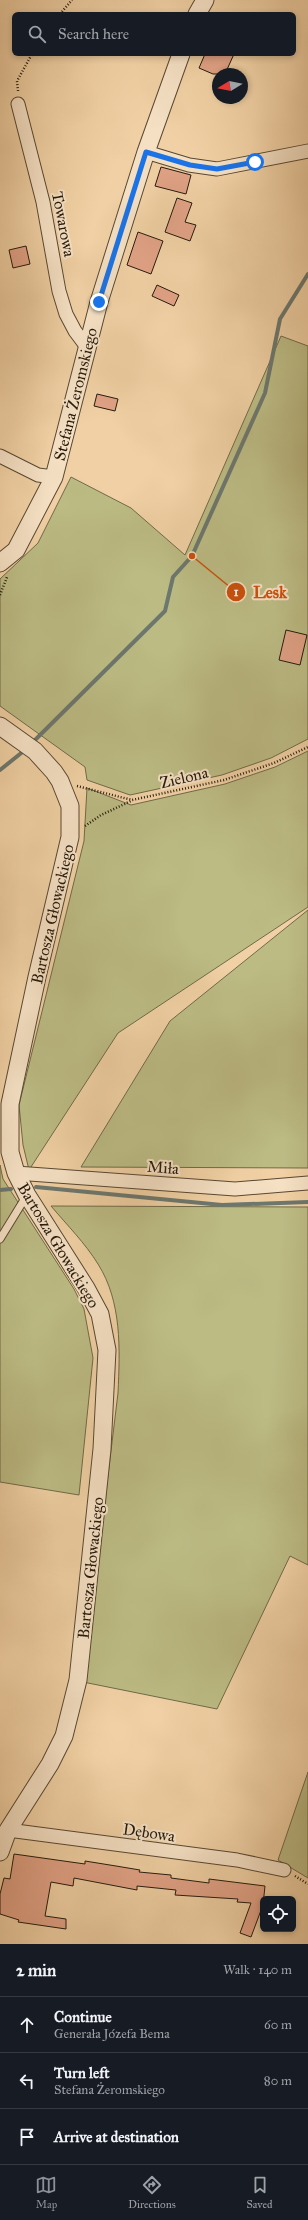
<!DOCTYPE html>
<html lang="en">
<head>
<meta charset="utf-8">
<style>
	:root { --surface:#171b24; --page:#242831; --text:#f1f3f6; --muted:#9ea1a6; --line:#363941; --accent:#8c9099 }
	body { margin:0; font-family:"IM FELL Great Primer",serif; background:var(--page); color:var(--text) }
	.controls { position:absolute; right:12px; bottom:12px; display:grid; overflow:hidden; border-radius:6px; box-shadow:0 2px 6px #0003 }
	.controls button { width:36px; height:36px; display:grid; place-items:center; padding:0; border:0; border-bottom:1px solid var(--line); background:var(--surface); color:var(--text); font:20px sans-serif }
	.compass { position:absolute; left:212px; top:68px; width:36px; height:36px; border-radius:50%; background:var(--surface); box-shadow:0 2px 6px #0003; rotate:260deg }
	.stop { position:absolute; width:12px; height:12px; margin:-9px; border:3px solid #1a73e8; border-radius:50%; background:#fff }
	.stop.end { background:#1a73e8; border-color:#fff; box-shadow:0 1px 4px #0008 }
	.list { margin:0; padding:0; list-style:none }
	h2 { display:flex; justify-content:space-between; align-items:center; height:52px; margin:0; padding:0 16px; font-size:17px }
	h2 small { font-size:13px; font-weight:400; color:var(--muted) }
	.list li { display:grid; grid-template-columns:26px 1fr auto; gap:12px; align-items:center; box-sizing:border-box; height:56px; padding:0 16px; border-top:1px solid var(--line) }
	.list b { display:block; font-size:15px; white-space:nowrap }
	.list p { margin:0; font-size:13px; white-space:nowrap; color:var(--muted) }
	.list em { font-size:13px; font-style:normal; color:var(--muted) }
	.icon { flex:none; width:22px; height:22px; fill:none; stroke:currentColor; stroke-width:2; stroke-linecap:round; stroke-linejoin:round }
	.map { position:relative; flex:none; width:308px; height:1944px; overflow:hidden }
	.search { position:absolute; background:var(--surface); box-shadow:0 2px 6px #0003; left:12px; right:12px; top:12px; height:44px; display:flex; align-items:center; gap:10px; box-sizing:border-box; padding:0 14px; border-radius:6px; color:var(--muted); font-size:15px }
	.sheet { height:220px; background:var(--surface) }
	nav { display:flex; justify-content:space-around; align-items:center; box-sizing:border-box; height:56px; border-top:1px solid var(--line); background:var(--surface); font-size:11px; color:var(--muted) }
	nav a { display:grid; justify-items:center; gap:2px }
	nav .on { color:var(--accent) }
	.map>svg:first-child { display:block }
	.green { fill:#bcbb84; stroke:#706a48 }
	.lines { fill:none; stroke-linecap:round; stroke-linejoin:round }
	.stream { stroke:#6c776e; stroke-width:4 }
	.building { fill:#e1a286; stroke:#251a0d }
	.service-casing { stroke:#584833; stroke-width:9 }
	.minor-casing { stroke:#584833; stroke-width:15 }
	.tertiary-casing { stroke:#584833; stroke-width:19 }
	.path { stroke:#251a0d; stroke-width:2.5; stroke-dasharray:1 2; stroke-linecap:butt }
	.service { stroke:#f5e0c4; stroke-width:7 }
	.minor { stroke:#f5e0c4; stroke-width:13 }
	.tertiary { stroke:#f5e0c4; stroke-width:17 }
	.route { stroke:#1a73e8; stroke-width:5 }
	.labels { text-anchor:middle; stroke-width:4; stroke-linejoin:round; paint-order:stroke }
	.street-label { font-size:16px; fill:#251a0d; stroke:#f5e0c4 }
	.leader { fill:none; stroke:#cb500c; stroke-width:1.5 }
	.callout-dot { fill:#cb500c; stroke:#f5e0c4; stroke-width:1.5 }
	.mark-label { font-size:12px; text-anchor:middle; font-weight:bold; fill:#fff }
	.callout-label { font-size:17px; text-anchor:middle; font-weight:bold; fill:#cb500c; stroke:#f5e0c4; stroke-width:4; stroke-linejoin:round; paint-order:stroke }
</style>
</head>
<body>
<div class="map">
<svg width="308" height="1944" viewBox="0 0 308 1944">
	<rect width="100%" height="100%" fill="#f0d0a4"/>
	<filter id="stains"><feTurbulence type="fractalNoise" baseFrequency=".005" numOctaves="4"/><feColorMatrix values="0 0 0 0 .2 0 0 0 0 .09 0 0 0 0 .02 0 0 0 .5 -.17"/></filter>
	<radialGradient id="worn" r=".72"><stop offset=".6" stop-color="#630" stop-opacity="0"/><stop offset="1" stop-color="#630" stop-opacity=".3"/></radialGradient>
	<path class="green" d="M281 336 308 346V739L271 758 222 775 130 795 87 780 85 767 0 706V579L38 543 71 477 131 508 185 555Z
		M308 751V907L118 1033 29 1170 23 1145 19 1105 84 841 87 788 131 805 225 784 275 767Z
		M308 910V1168L81 1167 170 1021Z
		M0 1165 3 1179 74 1289 84 1309 93 1358 79 1495 0 1482Z
		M51 1206 308 1207V1565L290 1556 217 1709 83 1682 118 1393C120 1349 122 1302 98 1264 85 1243 67 1225 51 1206Z
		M308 1772V1878L278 1860Z"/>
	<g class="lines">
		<path class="stream" d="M31 744 165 611 173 577 192 556 265 393 280 319 308 274
			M0 770 25 750
			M36 1187 222 1205 308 1202
			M0 1190 11 1189"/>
	</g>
	<path class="building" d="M205 54H234L225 74H213L199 68Z
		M161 167 191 175 186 194 155 186Z
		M177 198 192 203 185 222 196 225 190 241 165 232Z
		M138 232 163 241 151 274 127 265Z
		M26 246 30 264 13 268 9 250Z
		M157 285 179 295 174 306 152 296Z
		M97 394 118 399 115 411 94 406Z
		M286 630 307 635 300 665 279 660Z
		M14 1854 85 1864V1861L116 1866 140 1870 139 1872 171 1875V1878L209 1883V1879L265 1886 263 1905 251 1937 240 1933 251 1903 237 1902 238 1899 175 1895 176 1890 137 1886V1890L74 1878 73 1886 51 1882 45 1916 66 1919V1929L18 1922 19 1920 0 1914V1894L4 1878 10 1879Z"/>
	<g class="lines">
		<g class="service-casing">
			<path id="service" d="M0 1239 27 1195"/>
		</g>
		<g class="minor-casing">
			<path id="minor" d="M18 104 43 202 59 291 66 314 75 331 87 347
				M146 152 189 165 217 169 308 151
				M0 456 38 475 54 477
				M16 1173 235 1189 308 1183
				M8 1830 237 1860 284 1870"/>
		</g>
		<g class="tertiary-casing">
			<path id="tertiary" d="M197 14 205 0
				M0 563 16 550 54 477 99 302 146 152 181 54
				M0 726 35 751 54 772 60 781 70 806V837L37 977 10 1104V1152L16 1173 27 1195 86 1288 100 1314 107 1350 102 1449 78 1680 64 1736 50 1764 8 1830 0 1852"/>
		</g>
		<path class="path" d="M60 14 72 0
			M18 91 17 81 32 54
			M0 595 7 577
			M77 786 132 800 224 780 274 763 308 747
			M85 826 101 815 131 801
			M295 1876 308 1884"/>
		<use href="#service" class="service"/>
		<use href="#minor" class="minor"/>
		<use href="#tertiary" class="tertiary"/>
	</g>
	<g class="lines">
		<path class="route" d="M99 302 146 152 190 165 217 169 255 162"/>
	</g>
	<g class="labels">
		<g class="street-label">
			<text transform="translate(64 224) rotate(79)" y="6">Towarowa</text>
			<text transform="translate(75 394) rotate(-76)" y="6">Stefana Żeromskiego</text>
			<text transform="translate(184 777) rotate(-13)" y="6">Zielona</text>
			<text transform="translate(52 914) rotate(-77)" y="6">Bartosza Głowackiego</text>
			<text transform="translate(163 1167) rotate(4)" y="6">Miła</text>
			<text transform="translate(59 1245) rotate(59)" y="6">Bartosza Głowackiego</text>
			<text transform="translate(90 1568) rotate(-84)" y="6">Bartosza Głowackiego</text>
			<text transform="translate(149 1832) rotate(8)" y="6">Dębowa</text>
		</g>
	</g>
	<path class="leader" d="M192 556L236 592"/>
	<g class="callout-dot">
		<circle cx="192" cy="556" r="4"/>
		<circle cx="236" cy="592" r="10"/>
	</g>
	<g class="mark-label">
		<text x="236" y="596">1</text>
	</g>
	<g class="callout-label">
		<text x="270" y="598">Lesk</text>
	</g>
	<rect width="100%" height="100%" filter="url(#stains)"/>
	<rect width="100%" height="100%" fill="url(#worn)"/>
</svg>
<div class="controls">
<button><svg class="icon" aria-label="locate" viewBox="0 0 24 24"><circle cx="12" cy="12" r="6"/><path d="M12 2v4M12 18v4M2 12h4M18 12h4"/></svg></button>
</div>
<svg class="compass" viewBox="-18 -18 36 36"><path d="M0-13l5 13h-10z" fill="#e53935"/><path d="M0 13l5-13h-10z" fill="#9ea1a6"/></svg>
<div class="stop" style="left:255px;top:162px"></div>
<div class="stop end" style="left:99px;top:302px"></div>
<div class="search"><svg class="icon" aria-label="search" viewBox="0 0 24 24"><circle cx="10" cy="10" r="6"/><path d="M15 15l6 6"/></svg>Search here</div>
</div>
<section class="sheet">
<h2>2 min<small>Walk · 140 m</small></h2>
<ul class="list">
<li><svg class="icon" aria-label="ahead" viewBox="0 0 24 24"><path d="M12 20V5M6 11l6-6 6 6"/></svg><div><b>Continue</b><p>Generała Józefa Bema</p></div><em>60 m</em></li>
<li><svg class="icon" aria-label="left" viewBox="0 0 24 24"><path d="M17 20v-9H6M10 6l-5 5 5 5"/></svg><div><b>Turn left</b><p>Stefana Żeromskiego</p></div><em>80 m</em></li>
<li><svg class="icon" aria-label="arrive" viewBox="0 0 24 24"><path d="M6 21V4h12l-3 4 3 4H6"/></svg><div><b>Arrive at destination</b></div></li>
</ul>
</section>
<nav>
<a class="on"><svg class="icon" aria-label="map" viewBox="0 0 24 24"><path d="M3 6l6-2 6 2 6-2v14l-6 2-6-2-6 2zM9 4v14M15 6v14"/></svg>Map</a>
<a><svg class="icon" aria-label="directions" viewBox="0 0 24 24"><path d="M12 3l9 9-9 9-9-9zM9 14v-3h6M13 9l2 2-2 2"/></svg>Directions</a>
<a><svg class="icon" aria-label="saved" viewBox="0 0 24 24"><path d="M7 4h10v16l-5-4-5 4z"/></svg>Saved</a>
</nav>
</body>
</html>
